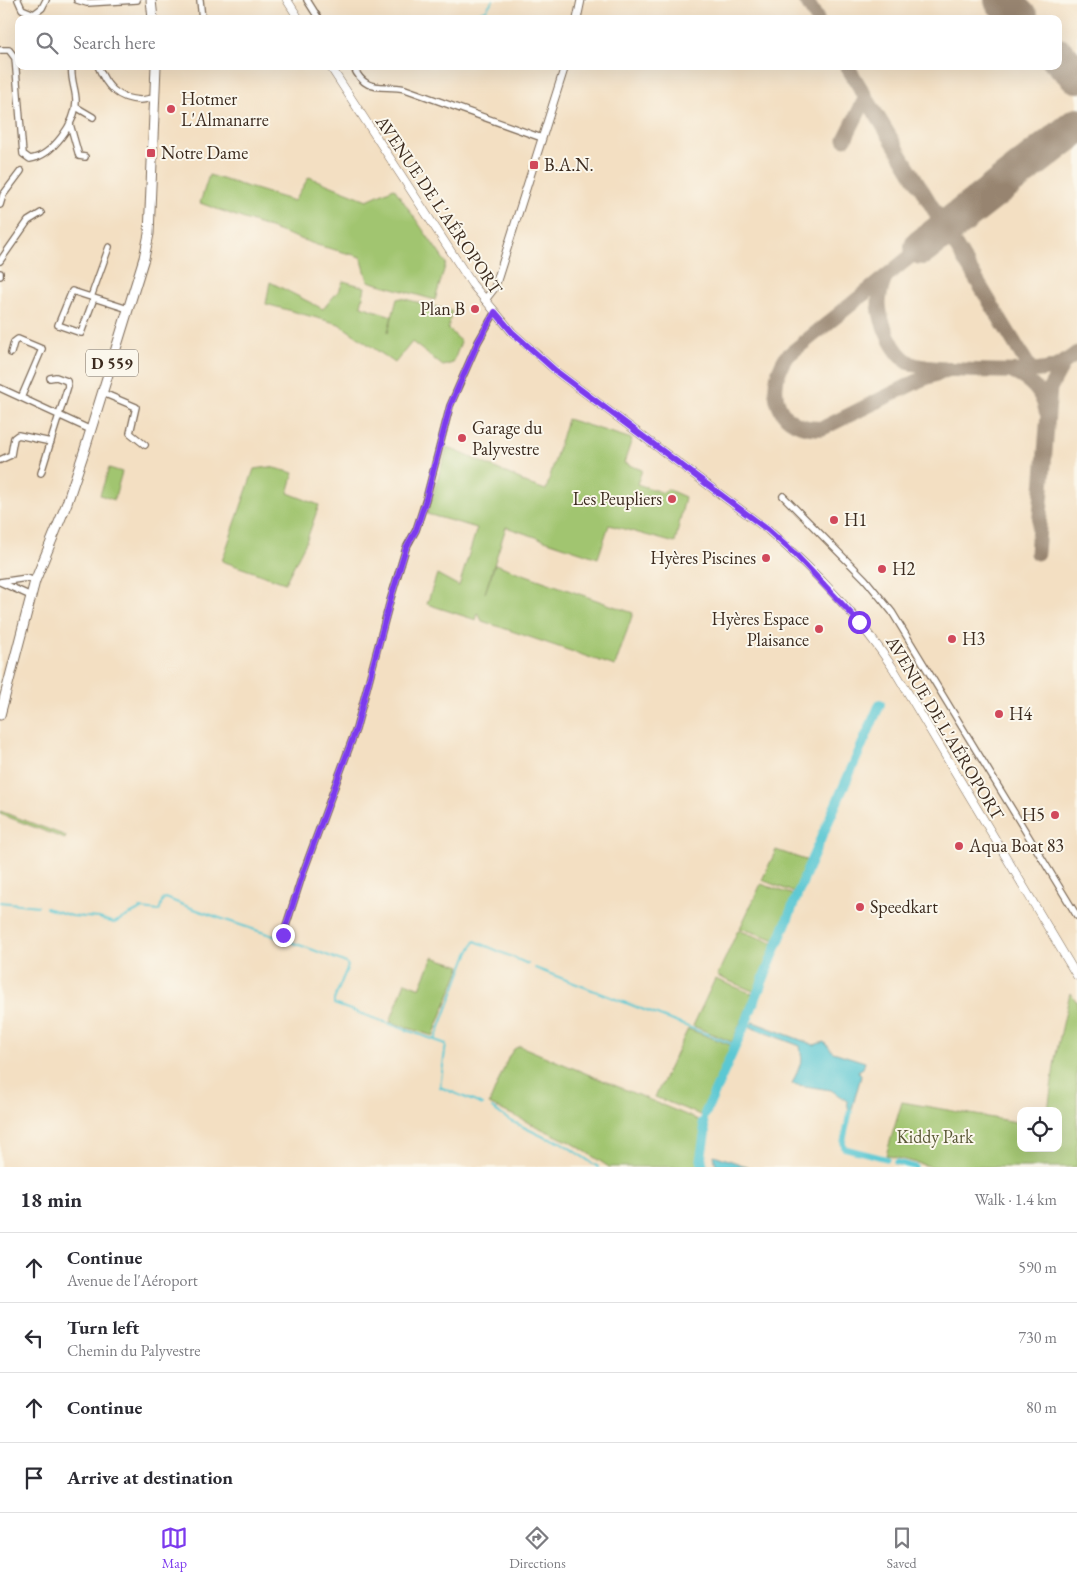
<!DOCTYPE html>
<html lang="en">
<head>
<meta charset="utf-8">
<style>
	:root { --surface:#fff; --page:#f2f2f3; --text:#2b2b33; --muted:#7c7c81; --line:#e1e1e2; --accent:#7c3aed }
	body { margin:0; font-family:"EB Garamond",serif; background:var(--page); color:var(--text) }
	.controls { position:absolute; right:15px; bottom:15px; display:grid; overflow:hidden; border-radius:10px; box-shadow:0 5px 20px #0002 }
	.controls button { width:45px; height:45px; display:grid; place-items:center; padding:0; border:0; border-bottom:1px solid var(--line); background:var(--surface); color:var(--text); font:25px sans-serif }
	.stop { position:absolute; width:15px; height:15px; margin:-11px; border:4px solid #7c3aed; border-radius:50%; background:#fff }
	.stop.end { background:#7c3aed; border-color:#fff; box-shadow:0 1px 5px #0008 }
	.list { margin:0; padding:0; list-style:none }
	h2 { display:flex; justify-content:space-between; align-items:center; height:65px; margin:0; padding:0 20px; font-size:21px }
	h2 small { font-size:16px; font-weight:400; color:var(--muted) }
	.list li { display:grid; grid-template-columns:32px 1fr auto; gap:15px; align-items:center; box-sizing:border-box; height:70px; padding:0 20px; border-top:1px solid var(--line) }
	.list b { display:block; font-size:19px; white-space:nowrap }
	.list p { margin:0; font-size:16px; white-space:nowrap; color:var(--muted) }
	.list em { font-size:16px; font-style:normal; color:var(--muted) }
	.icon { flex:none; width:28px; height:28px; fill:none; stroke:currentColor; stroke-width:2; stroke-linecap:round; stroke-linejoin:round }
	.map { position:relative; flex:none; width:1077px; height:1167px; overflow:hidden }
	.search { position:absolute; background:var(--surface); box-shadow:0 5px 20px #0002; left:15px; right:15px; top:15px; height:55px; display:flex; align-items:center; gap:12px; box-sizing:border-box; padding:0 18px; border-radius:10px; color:var(--muted); font-size:19px }
	.sheet { height:345px; background:var(--surface) }
	nav { display:flex; justify-content:space-around; align-items:center; box-sizing:border-box; height:70px; border-top:1px solid var(--line); background:var(--surface); font-size:14px; color:var(--muted) }
	nav a { display:grid; justify-items:center; gap:2px }
	nav .on { color:var(--accent) }
	.map>svg:first-child { display:block }
	.green { fill:#a1c56f; stroke:#6e7846 }
	.water { fill:#5bc8d3; stroke:#4b7978 }
	.lines { fill:none; stroke-linecap:round; stroke-linejoin:round }
	.stream { stroke:#5bc8d3; stroke-width:2 }
	.canal { stroke:#5bc8d3; stroke-width:5.5 }
	.river { stroke:#5bc8d3; stroke-width:10 }
	.taxiway { stroke:#978470; stroke-width:15 }
	.runway { stroke:#978470; stroke-width:36 }
	.minor-casing { stroke:#7b6957; stroke-width:8 }
	.tertiary-casing { stroke:#7b6957; stroke-width:9 }
	.secondary-casing { stroke:#7b6957; stroke-width:9 }
	.primary-casing { stroke:#7b6957; stroke-width:11 }
	.minor { stroke:#fff; stroke-width:5.5 }
	.tertiary { stroke:#fff; stroke-width:7 }
	.secondary { stroke:#fff; stroke-width:8 }
	.primary { stroke:#fff; stroke-width:9 }
	.route { stroke:#7c3aed; stroke-width:6 }
	.poi-dot { fill:#d1495b; stroke:#fbf7ec; stroke-width:2 }
	.labels { text-anchor:middle; stroke-width:4; stroke-linejoin:round; paint-order:stroke }
	.shield { fill:#fbf7ec; stroke:#75685c; stroke-width:1 }
	.shield-label { font-size:16px; font-weight:bold; fill:#3b2a1e }
	.poi-label { font-size:18px; fill:#3b2a1e; stroke:#fbf7ec; text-anchor:start }
	.street-label { font-size:18px; fill:#3b2a1e; stroke:#fbf7ec }
	.park-label { font-size:18px; fill:#5a5836; stroke:#fbf7ec }
</style>
</head>
<body>
<div class="map">
<svg width="1077" height="1167" viewBox="0 0 1077 1167">
	<rect width="100%" height="100%" fill="#fbf7ec"/>
	<filter id="ink" filterUnits="userSpaceOnUse"><feTurbulence type="fractalNoise" baseFrequency=".02" numOctaves="2"/><feDisplacementMap in="SourceGraphic" scale="10" xChannelSelector="R" yChannelSelector="G"/><feConvolveMatrix kernelMatrix="1 2 1 2 8 2 1 2 1" color-interpolation-filters="sRGB"/></filter>
	<filter id="wash" filterUnits="userSpaceOnUse"><feTurbulence type="fractalNoise" baseFrequency=".0096" numOctaves="4" result="noise"/><feDisplacementMap in="SourceGraphic" scale="20" xChannelSelector="R" yChannelSelector="G"/><feGaussianBlur stdDeviation="1.12" result="paint"/><feColorMatrix in="noise" values="0 0 0 0 0 0 0 0 0 0 0 0 0 0 0 0 0 1.4 0 .05"/><feComposite in="paint" operator="in"/></filter>
	<g filter="url(#wash)">
		<rect width="100%" height="100%" fill="#f3dfc2"/>
		<path class="green" d="M209 175 294 201 309 177 367 200 394 188 446 263 435 300 368 281 361 257 317 245 200 203Z
			M343 281 365 287 361 306 392 316 388 332 397 299 401 298 452 311 448 328 461 342 453 363 443 366 412 342 395 363 339 324 266 304 270 282 323 309 340 289Z
			M567 419 632 439 624 463 642 470 637 484 664 493 667 489 685 497 675 543 609 525 598 558 506 527 485 593 495 564 633 613 615 666 482 621 478 613 476 620 427 604 437 574 459 586 477 528 427 514 447 447 522 480V482L546 490Z
			M270 467 294 473 288 493 319 505 306 542 285 583 222 561 254 469Z
			M109 468 122 472 114 500 100 495Z
			M0 811 66 836 65 839 0 814Z
			M776 850 808 861 795 893 762 880Z
			M761 884 794 895 776 940 740 928Z
			M738 930 774 943 755 992 717 976Z
			M433 957 461 966 433 1036 390 1022 405 982 420 988Z
			M715 979 753 994 732 1042 693 1026Z
			M1070 993 1077 1002V1167H933L886 1155 902 1102 1021 1123V1148H1058V1111H1048L1055 1059Z
			M688 1029 733 1046 703 1116 655 1097Z
			M520 1046 703 1122 700 1167H609L574 1144 489 1104 509 1056 514 1049Z"/>
		<path class="water" d="M753 1022 814 1045 824 1042 833 1052 865 1062 863 1068 858 1071 861 1076 851 1112H849L847 1101 831 1090 792 1084 802 1060 800 1046 750 1027Z
			M714 1155 749 1167H716Z"/>
		<g class="lines">
			<path class="stream" d="M476 19 477 13 486 10 493 0
				M0 902 38 906
				M46 908 72 916 99 918 114 923 141 909 159 911 163 899 166 898C225 923 287 937 346 963L348 966 334 1000V1004L446 1044 440 1087 483 1105
				M535 968 735 1045
				M746 1022 751 1025
				M435 1040 467 956 475 941 528 964
				M492 1108 509 1120 546 1138 559 1141 598 1167"/>
			<path class="canal" d="M850 1112 843 1142 844 1148 887 1159
				M896 1162 915 1167"/>
			<path class="river" d="M705 1114 746 1022 811 861 880 704
				M703 1167 701 1157 705 1133 703 1122"/>
			<path class="taxiway" d="M806 0 817 19
				M847 66 1031 370
				M845 139 866 97
				M922 247 786 357C764 392 778 431 823 428L920 380 950 369
				M885 278C882 286 879 294 879 304 880 322 893 354 910 363 924 371 1030 373 1047 369 1059 367 1068 360 1077 353
				M1012 372C1030 380 1042 391 1046 411
				M1037 553 1050 388 1064 363"/>
			<path class="runway" d="M1002 0 1021 19
				M1058 56 1077 75
				M922 247 1077 126"/>
		</g>
	</g>
	<g filter="url(#ink)">
		<g class="lines">
			<g class="minor-casing">
				<path id="minor" d="M18 0 22 9 34 14 42 8 46 0
					M77 0 87 3 137 0
					M200 0 202 19
					M307 0 319 19
					M0 50H9L15 58 23 154 30 159C52 156 76 123 76 101 76 89 70 79 72 66
					M98 66C106 86 117 99 140 100 145 100 150 98 156 98
					M353 66C366 95 382 84 405 89L542 138
					M76 107 93 117
					M70 124 79 156 85 157
					M0 205 3 195 21 171
					M0 261 28 221 41 213
					M0 273V276
					M91 297 109 247
					M94 298 81 333 58 325 72 291 128 309
					M11 353 14 342 18 339 42 349 21 398
					M0 388 91 430
					M103 393 136 407 130 433 145 445
					M0 460 11 455 14 438 18 435 51 442
					M41 473 68 386 67 381 56 377 50 378
					M783 496 865 579 892 612 1077 916
					M0 582 27 578 35 581
					M0 582 31 596
					M283 935 303 873 356 729 390 601 406 548 416 530 426 499 450 406 478 342 495 312"/>
			</g>
			<g class="tertiary-casing">
				<path id="tertiary" d="M577 19 581 0
					M485 300 495 287 565 66"/>
			</g>
			<g class="secondary-casing">
				<path id="secondary" d="M287 0 299 19
					M330 66 472 284 512 332 557 372 768 530C815 571 859 617 893 668L1077 976"/>
			</g>
			<g class="primary-casing">
				<path id="primary" d="M151 0 153 19
					M0 715 35 581 67 503 84 452 144 258 149 234 156 66"/>
			</g>
			<use href="#minor" class="minor"/>
			<use href="#tertiary" class="tertiary"/>
			<use href="#secondary" class="secondary"/>
			<use href="#primary" class="primary"/>
		</g>
	</g>
	<g class="lines" filter="url(#ink)">
		<path class="route" d="M283 935 303 873 356 729 390 601 406 548 416 530 426 499 450 406 478 342 495 312 512 332 557 372 768 530 795 554 859 622"/>
	</g>
	<g class="poi-dot">
		<circle cx="171" cy="109" r="5"/>
		<rect x="146" y="148" width="10" height="10" rx="2.5"/>
		<rect x="529" y="160" width="10" height="10" rx="2.5"/>
		<circle cx="475" cy="309" r="5"/>
		<circle cx="462" cy="438" r="5"/>
		<circle cx="672" cy="499" r="5"/>
		<circle cx="834" cy="520" r="5"/>
		<circle cx="766" cy="558" r="5"/>
		<circle cx="882" cy="569" r="5"/>
		<circle cx="819" cy="629" r="5"/>
		<circle cx="952" cy="639" r="5"/>
		<circle cx="999" cy="714" r="5"/>
		<circle cx="1055" cy="815" r="5"/>
		<circle cx="959" cy="846" r="5"/>
		<circle cx="860" cy="907" r="5"/>
	</g>
	<g class="labels">
		<rect class="shield" x="86" y="349.5" width="52" height="27" rx="4"/>
		<g class="shield-label">
			<text x="112" y="369">D 559</text>
		</g>
		<g class="poi-label">
			<text x="181" y="105">Hotmer<tspan x="181" dy="21">L'Almanarre</tspan></text>
			<text x="161" y="159">Notre Dame</text>
			<text x="544" y="171">B.A.N.</text>
			<text x="465" y="315" text-anchor="end">Plan B</text>
			<text x="472" y="434">Garage du<tspan x="472" dy="21">Palyvestre</tspan></text>
			<text x="662" y="505" text-anchor="end">Les Peupliers</text>
			<text x="844" y="526">H1</text>
			<text x="756" y="564" text-anchor="end">Hyères Piscines</text>
			<text x="892" y="575">H2</text>
			<text x="809" y="625" text-anchor="end">Hyères Espace<tspan x="809" dy="21">Plaisance</tspan></text>
			<text x="962" y="645">H3</text>
			<text x="1009" y="720">H4</text>
			<text x="1045" y="821" text-anchor="end">H5</text>
			<text x="969" y="852">Aqua Boat 83</text>
			<text x="870" y="913">Speedkart</text>
		</g>
		<g class="street-label">
			<text transform="translate(439 205) rotate(56)" y="6">AVENUE DE L'AÉROPORT</text>
			<text transform="translate(945 728) rotate(59)" y="6">AVENUE DE L'AÉROPORT</text>
		</g>
		<g class="park-label">
			<text x="935" y="1143">Kiddy Park</text>
		</g>
	</g>
</svg>
<div class="controls">
<button><svg class="icon" aria-label="locate" viewBox="0 0 24 24"><circle cx="12" cy="12" r="6"/><path d="M12 2v4M12 18v4M2 12h4M18 12h4"/></svg></button>
</div>
<div class="stop" style="left:859px;top:622px"></div>
<div class="stop end" style="left:283px;top:935px"></div>
<div class="search"><svg class="icon" aria-label="search" viewBox="0 0 24 24"><circle cx="10" cy="10" r="6"/><path d="M15 15l6 6"/></svg>Search here</div>
</div>
<section class="sheet">
<h2>18 min<small>Walk · 1.4 km</small></h2>
<ul class="list">
<li><svg class="icon" aria-label="ahead" viewBox="0 0 24 24"><path d="M12 20V5M6 11l6-6 6 6"/></svg><div><b>Continue</b><p>Avenue de l'Aéroport</p></div><em>590 m</em></li>
<li><svg class="icon" aria-label="left" viewBox="0 0 24 24"><path d="M17 20v-9H6M10 6l-5 5 5 5"/></svg><div><b>Turn left</b><p>Chemin du Palyvestre</p></div><em>730 m</em></li>
<li><svg class="icon" aria-label="ahead" viewBox="0 0 24 24"><path d="M12 20V5M6 11l6-6 6 6"/></svg><div><b>Continue</b></div><em>80 m</em></li>
<li><svg class="icon" aria-label="arrive" viewBox="0 0 24 24"><path d="M6 21V4h12l-3 4 3 4H6"/></svg><div><b>Arrive at destination</b></div></li>
</ul>
</section>
<nav>
<a class="on"><svg class="icon" aria-label="map" viewBox="0 0 24 24"><path d="M3 6l6-2 6 2 6-2v14l-6 2-6-2-6 2zM9 4v14M15 6v14"/></svg>Map</a>
<a><svg class="icon" aria-label="directions" viewBox="0 0 24 24"><path d="M12 3l9 9-9 9-9-9zM9 14v-3h6M13 9l2 2-2 2"/></svg>Directions</a>
<a><svg class="icon" aria-label="saved" viewBox="0 0 24 24"><path d="M7 4h10v16l-5-4-5 4z"/></svg>Saved</a>
</nav>
</body>
</html>
